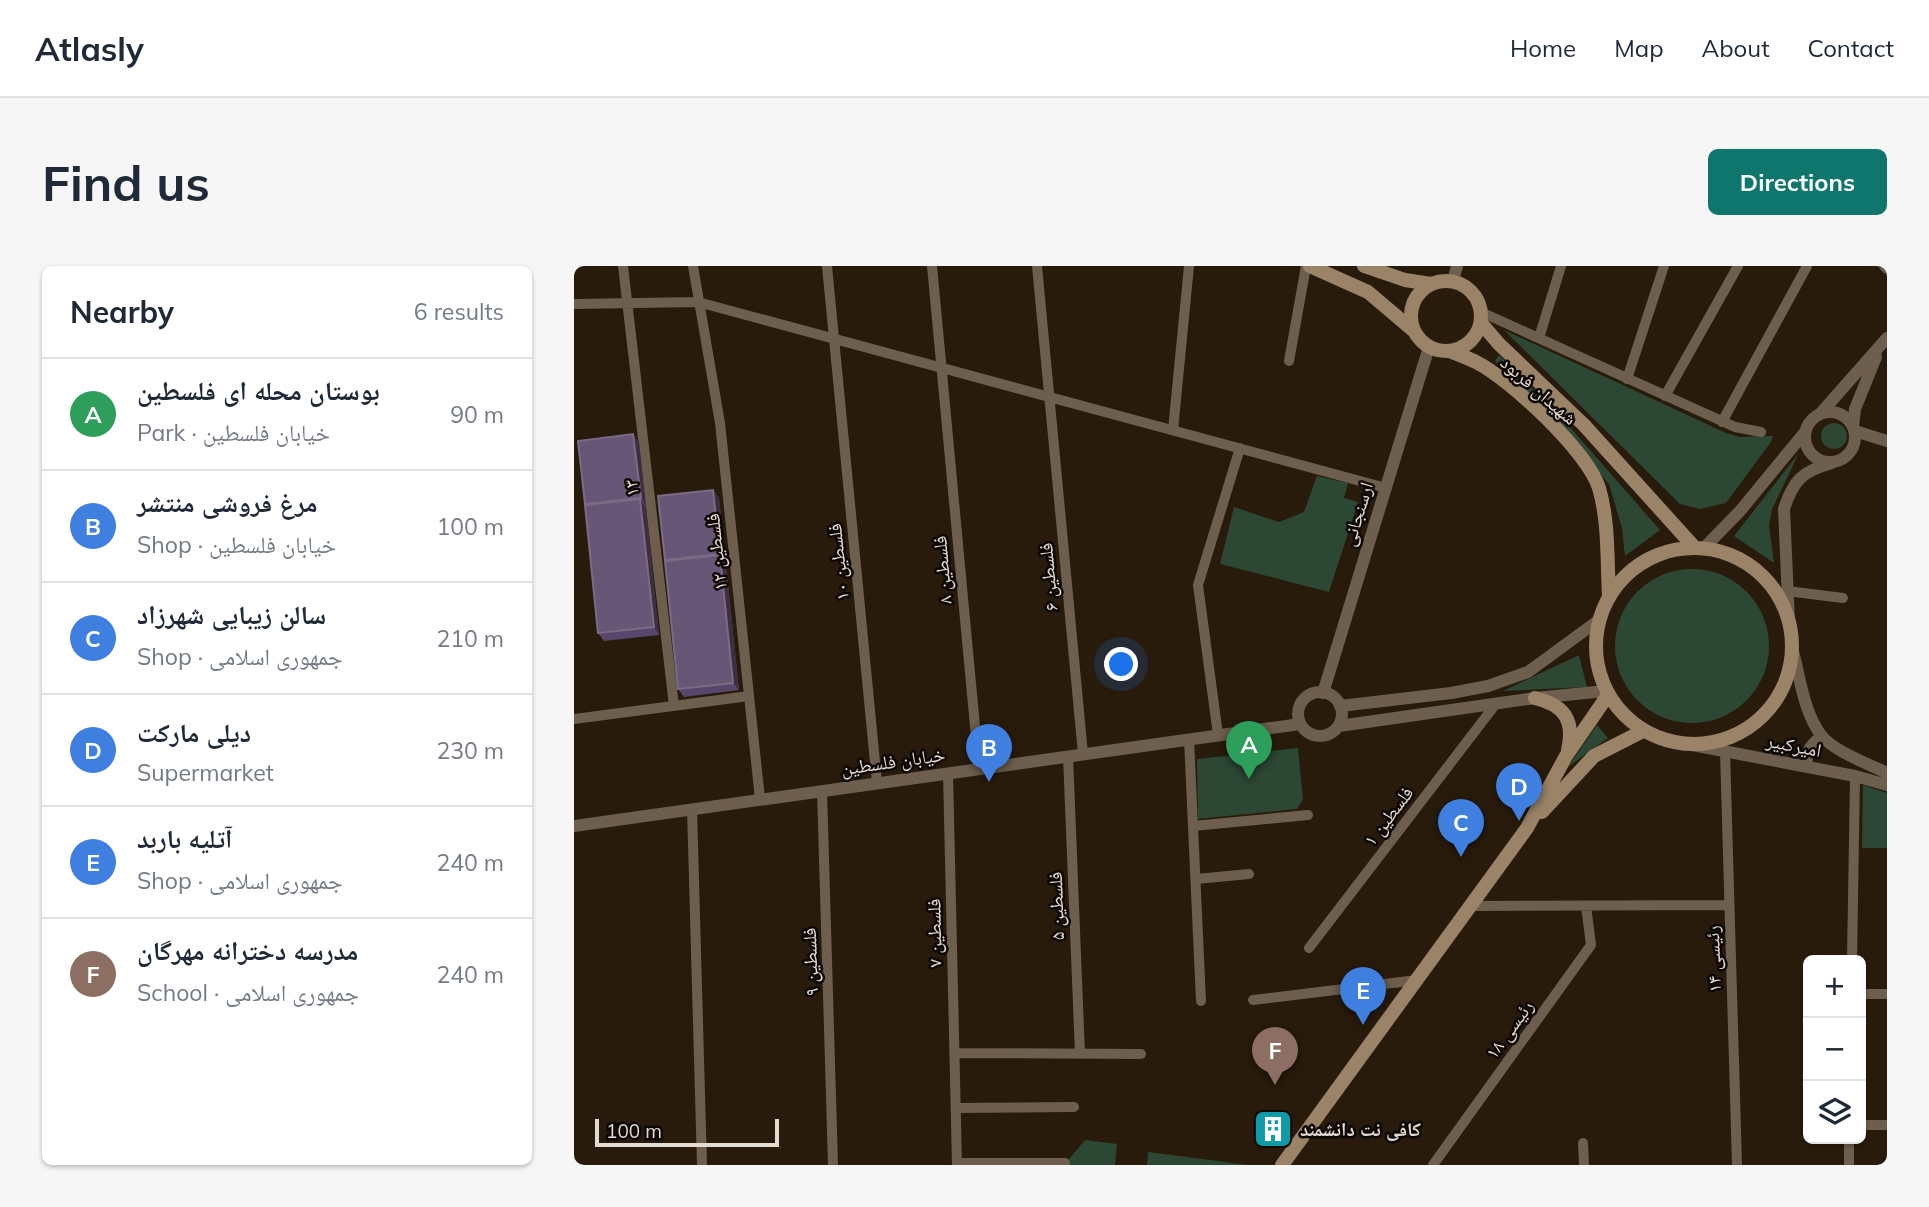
<!DOCTYPE html>
<html lang="en">
<head>
<meta charset="utf-8">
<style>
	:root { --surface:#fff; --page:#f6f6f7; --text:#1f2937; --muted:#747a83; --line:#e0e1e3; --accent:#0f766e }
	body { margin:0; font-family:Mulish,"Noto Naskh Arabic",sans-serif; background:var(--page); color:var(--text) }
	.controls { position:absolute; right:21px; bottom:21px; display:grid; overflow:hidden; border-radius:10px; box-shadow:0 2px 5px #0004 }
	.controls button { width:63px; height:63px; display:grid; place-items:center; padding:0; border:0; border-bottom:2px solid var(--line); background:var(--surface); color:var(--text); font:35px sans-serif }
	.scale { position:absolute; left:21px; bottom:18px; width:184px; box-sizing:border-box; padding-left:7px; border:4px solid #e4dbd1; border-top:0; font-size:19px; line-height:24px; white-space:nowrap; color:#e4dbd1; -webkit-text-stroke:5px #0c0703; paint-order:stroke }
	.you { position:absolute; left:548px; top:399px; width:24px; height:24px; margin:-18px; border:5px solid #fff; border-radius:50%; background:#1a73e8; box-shadow:0 0 0 10px #1a73e833 }
	.badge { display:grid; place-items:center; width:46px; height:46px; border-radius:50%; background:var(--accent); color:#fff; font-size:23px; font-weight:700 }
	.pin { position:absolute; translate:-50% -58px; filter:drop-shadow(0 2px 4px #0008) }
	.pin::after { content:''; position:absolute; top:37px; width:24px; height:21px; background:inherit; clip-path:polygon(0 0,100% 0,50% 100%) }
	.list { margin:0; padding:0; list-style:none }
	h2 { display:flex; justify-content:space-between; align-items:center; height:91px; margin:0; padding:0 28px; font-size:30px }
	h2 small { font-size:23px; font-weight:400; color:var(--muted) }
	.list li { display:grid; grid-template-columns:46px 1fr auto; gap:21px; align-items:center; box-sizing:border-box; height:112px; padding:0 28px; border-top:2px solid var(--line) }
	.list b { display:block; font-size:26px; white-space:nowrap }
	.list p { margin:0; font-size:23px; white-space:nowrap; color:var(--muted) }
	.list em { font-size:23px; font-style:normal; color:var(--muted) }
	.icon { flex:none; width:38px; height:38px; fill:none; stroke:currentColor; stroke-width:2; stroke-linecap:round; stroke-linejoin:round }
	.map { position:relative; flex:none; width:1313px; height:899px; overflow:hidden; border-radius:10px }
	header { display:flex; align-items:center; gap:42px; box-sizing:border-box; height:98px; padding:0 35px; background:var(--surface); border-bottom:2px solid var(--line) }
	header strong { font-size:33px }
	nav { display:flex; gap:38px; margin-inline-start:auto; font-size:24px }
	.intro { display:flex; align-items:center; justify-content:space-between; box-sizing:border-box; height:168px; padding:0 42px }
	h1 { margin:0; font-size:49px }
	.button { padding:18px 32px; border-radius:10px; background:var(--accent); color:#fff; font-size:24px; font-weight:700 }
	main { display:flex; gap:42px; padding:0 42px }
	aside { flex:1; background:var(--surface); border-radius:10px; box-shadow:0 2px 5px #0004 }
	.map>svg:first-child { display:block }
	.green { fill:#2c4734 }
	.lines { fill:none; stroke-linecap:round; stroke-linejoin:round }
	.minor { stroke:#6d5e4d; stroke-width:10 }
	.tertiary { stroke:#6d5e4d; stroke-width:12 }
	.secondary { stroke:#9a8367; stroke-width:14 }
	.wall { fill:#59466c }
	.shaded-wall { fill:#3f2e40 }
	.building { fill:#685677; stroke:#7c6b85; stroke-width:2 }
	.labels { text-anchor:middle; stroke-width:5; stroke-linejoin:round; paint-order:stroke }
	.street-label { font-size:19px; fill:#e4dbd1; stroke:#0c0703 }
	.poi-label { font-size:19px; font-weight:bold; fill:#e4dbd1; stroke:#0c0703; text-anchor:start }
</style>
</head>
<body>
<header>
<strong>Atlasly</strong>
<nav><a>Home</a><a>Map</a><a>About</a><a>Contact</a></nav>
</header>
<div class="intro"><h1>Find us</h1><a class="button">Directions</a></div>
<main>
<aside>
<h2>Nearby<small>6 results</small></h2>
<ul class="list">
<li><span class="badge" style="background:#2e9e5b">A</span><div><b>بوستان محله ای فلسطین</b><p>Park · خیابان فلسطین</p></div><em>90 m</em></li>
<li><span class="badge" style="background:#3f7fe0">B</span><div><b>مرغ فروشی منتشر</b><p>Shop · خیابان فلسطین</p></div><em>100 m</em></li>
<li><span class="badge" style="background:#3f7fe0">C</span><div><b>سالن زیبایی شهرزاد</b><p>Shop · جمهوری اسلامی</p></div><em>210 m</em></li>
<li><span class="badge" style="background:#3f7fe0">D</span><div><b>دیلی مارکت</b><p>Supermarket</p></div><em>230 m</em></li>
<li><span class="badge" style="background:#3f7fe0">E</span><div><b>آتلیه باربد</b><p>Shop · جمهوری اسلامی</p></div><em>240 m</em></li>
<li><span class="badge" style="background:#8d6e63">F</span><div><b>مدرسه دخترانه مهرگان</b><p>School · جمهوری اسلامی</p></div><em>240 m</em></li>
</ul>
</aside>
<div class="map">
<svg width="1313" height="899" viewBox="0 0 1313 899">
	<rect width="100%" height="100%" fill="#281b0b"/>
	<path class="green" d="M930 64 1152 167 1166 171 1199 170 1197 176 1152 237 1126 243 1106 238Z
		M925 89 987 151 1086 264 1051 290 1048 262 1035 218 982 155 921 95Z
		M1247 170a13 13 0 1 1 26 0a13 13 0 1 1-26 0Z
		M1225 187 1198 243 1195 260 1200 297 1160 270Z
		M743 210 774 217 770 232 784 236 755 326 646 298 660 241 705 256 730 246Z
		M1041 380a77 77 0 1 1 154 0a77 77 0 1 1-154 0Z
		M1005 389 1013 421 929 425Z
		M1023 459 1034 472 994 501Z
		M724 482 729 533 723 543 624 553 623 493Z
		M1289 519 1313 527V582H1288Z
		M511 874 543 878 541 899H490Z
		M574 886 675 899H573Z"/>
	<g class="lines">
		<path class="minor" d="M49 0 100 440
			M119 0 146 157 186 533
			M253 0 303 517
			M358 0 405 503
			M463 0 509 488
			M1310 0 1313 3
			M0 38 124 36 812 222
			M907 46 1161 161 1187 166
			M965 72 987 0
			M715 95 732 0
			M1053 113 1090 0
			M1091 130 1164 0
			M1148 156 1233 0
			M599 164 615 0
			M1213 325 1269 332
			M0 453 175 430
			M644 469 624 319 666 182
			M615 473 627 735
			M1151 485 1163 899
			M494 490 506 788
			M374 507 383 899
			M248 525 259 899
			M118 543 128 899
			M619 560 734 549
			M622 613 675 608
			M896 640 1155 639
			M735 682 921 439
			M1278 694 1281 510
			M1287 728H1313
			M679 734 843 714
			M381 787 567 788
			M382 842 500 841
			M1287 859H1313
			M1009 877 1010 899
			M383 897H491
			M859 899 1017 679 1012 640
			M1275 899V873"/>
		<path class="tertiary" d="M879 15 883 0
			M1231 171a25 25 0 1 1 50 0a25 25 0 1 1-50 0Z
			M1246 148 1313 72
			M1279 161 1281 143 1302 91
			M1281 165 1313 175
			M1129 283 1166 245 1231 166
			M1215 356 1210 243C1219 214 1229 205 1258 197
			M1218 382C1226 410 1229 445 1247 469 1259 485 1295 498 1313 507
			M724 448a22 22 0 1 1 44 0a22 22 0 1 1-44 0Z
			M749 427 855 81
			M766 440 877 427 914 420 954 406 1025 354
			M765 460 961 432 1032 425
			M1118 479 1281 510 1313 519
			M1233 501C1231 487 1236 478 1248 471
			M0 560 726 458"/>
		<path class="secondary" d="M736 0 794 26 840 65
			M790 0 831 14 857 18
			M837 50a35 35 0 1 1 70 0a35 35 0 1 1-70 0Z
			M907 57 925 78 1010 159 1121 282
			M876 85C885 89 894 92 902 96 936 113 1014 186 1025 222 1035 256 1033 295 1035 330
			M1022 380a98 98 0 1 1 196 0a98 98 0 1 1-196 0Z
			M961 432C990 439 1001 454 994 484
			M968 546 1020 490 1069 465
			M708 899 953 562 992 490 1034 429"/>
	</g>
	<path class="wall" d="M65 176 85 369 30 375 24 367 11 238Z
		M139 224 145 232 165 424 110 431 104 423 91 294Z"/>
	<path class="shaded-wall" d="M59 168 65 176 72 240 67 232Z
		M139 224 145 232 152 295 146 288Z
		M66 233 72 241 85 369 80 361Z
		M146 289 152 297 165 424 159 417Z
		M703 857 705 861 700 868 698 864Z"/>
	<path class="building" d="M59 168 67 232 11 238 4 175Z
		M139 224 146 288 91 294 84 230Z
		M66 233 80 361 24 367 11 239Z
		M146 289 159 417 104 423 91 295Z
		M691 855 703 857 698 864 692 862Z"/>
	<defs>
		<g id="building-square" transform="scale(2.0125)"><rect x="-9" y="-9" width="18" height="18" rx="4" fill="#0f9aa8" stroke="#0c0703"/><path d="M-4-6H4V6H1V3H-1V6H-4ZM-2.5-4.3h1.7v1.8h-1.7ZM.8-4.3h1.7v1.8H.8ZM-2.5-1h1.7V.8h-1.7ZM.8-1h1.7V.8H.8Z" fill="#fff"/></g>
	</defs>
	<g fill-rule="evenodd">
		<use href="#building-square" x="699" y="863"/>
	</g>
	<g class="labels">
		<g class="street-label">
			<text transform="translate(965 124) rotate(41)" y="7">شهيدان فربود</text>
			<text transform="translate(57 222) rotate(-97)" y="7">۱۳</text>
			<text transform="translate(783 248) rotate(-73)" y="7">ارسنجانی</text>
			<text transform="translate(142 286) rotate(-96)" y="7">فلسطین ۱۲</text>
			<text transform="translate(264 296) rotate(-96)" y="7">فلسطین ۱۰</text>
			<text transform="translate(368 304) rotate(-95)" y="7">فلسطین ۸</text>
			<text transform="translate(474 311) rotate(-95)" y="7">فلسطین ۶</text>
			<text transform="translate(1220 479) rotate(11)" y="7">امیرکبیر</text>
			<text transform="translate(319 495) rotate(-8)" y="7">خیابان فلسطین</text>
			<text transform="translate(814 550) rotate(-53)" y="7">فلسطین ۱</text>
			<text transform="translate(482 640) rotate(-92)" y="7">فلسطین ۵</text>
			<text transform="translate(360 667) rotate(-91)" y="7">فلسطین ۷</text>
			<text transform="translate(1139 693) rotate(-92)" y="7">رئیسی ۱۴</text>
			<text transform="translate(236 696) rotate(-92)" y="7">فلسطین ۹</text>
			<text transform="translate(935 763) rotate(-54)" y="7">رئیسی ۱۸</text>
		</g>
		<g class="poi-label">
			<text x="726" y="870">کافی نت دانشمند</text>
		</g>
	</g>
</svg>
<div class="controls">
<button>+</button>
<button>−</button>
<button><svg class="icon" aria-label="layers" viewBox="0 0 24 24"><path d="M12 4l9 5-9 5-9-5zM3 14l9 5 9-5"/></svg></button>
</div>
<div class="scale">100 m</div>
<div class="you"></div>
<div class="pin badge" style="left:675px;top:513px;background:#2e9e5b">A</div>
<div class="pin badge" style="left:415px;top:516px;background:#3f7fe0">B</div>
<div class="pin badge" style="left:887px;top:591px;background:#3f7fe0">C</div>
<div class="pin badge" style="left:945px;top:555px;background:#3f7fe0">D</div>
<div class="pin badge" style="left:789px;top:759px;background:#3f7fe0">E</div>
<div class="pin badge" style="left:701px;top:819px;background:#8d6e63">F</div>
</div>
</main>
</body>
</html>
